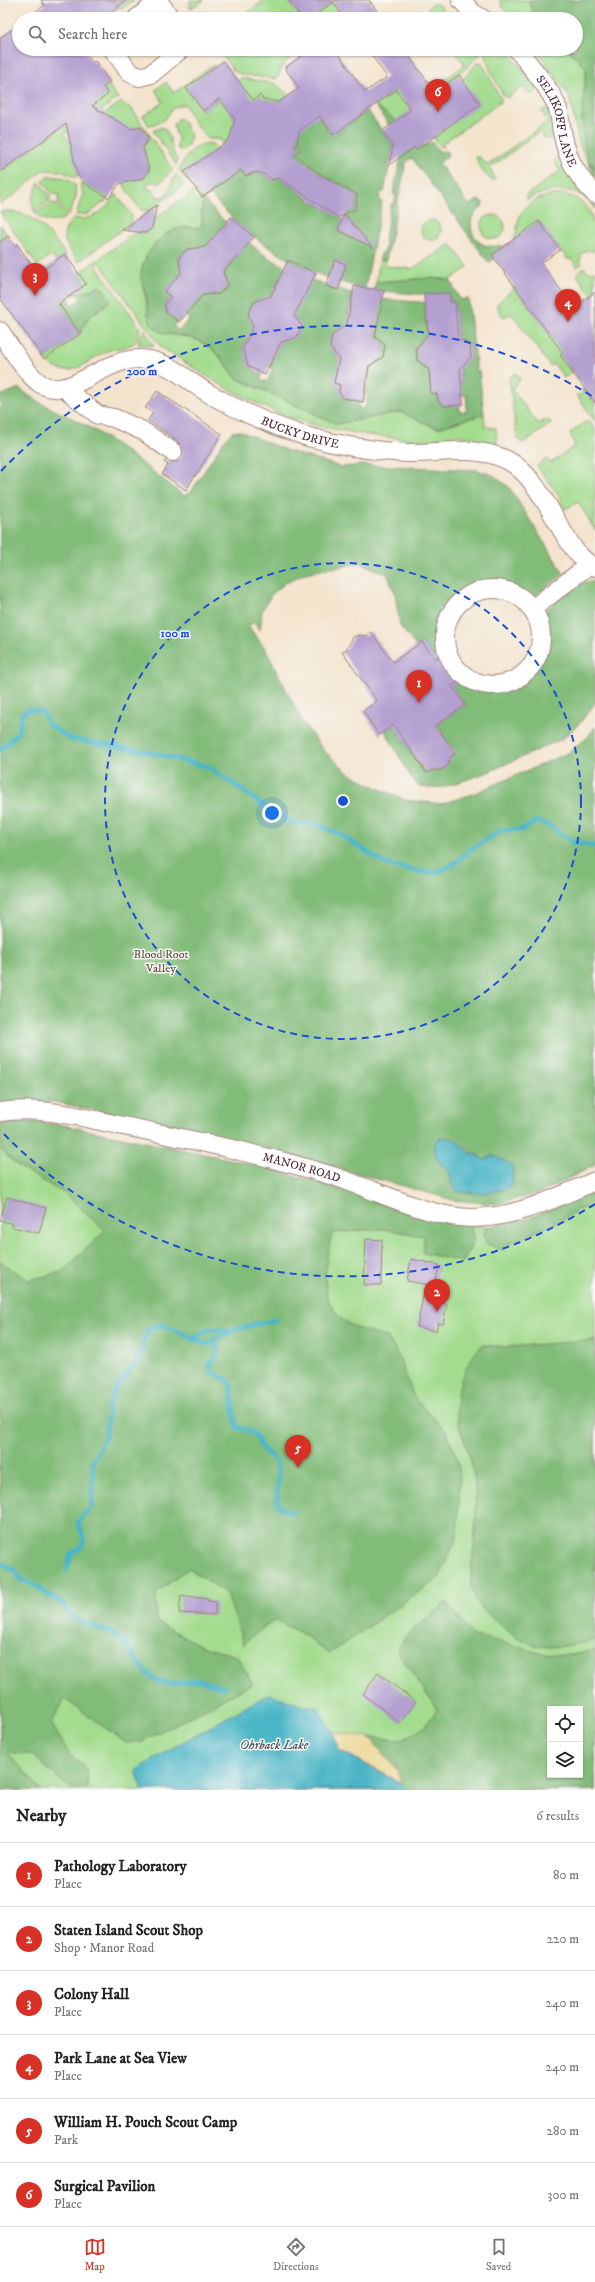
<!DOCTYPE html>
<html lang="en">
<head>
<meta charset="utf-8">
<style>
	:root { --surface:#fff; --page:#f6f6f6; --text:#222; --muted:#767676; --line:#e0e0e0; --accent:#d93025 }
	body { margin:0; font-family:"IM FELL DW Pica",serif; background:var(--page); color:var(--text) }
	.controls { position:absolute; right:12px; bottom:12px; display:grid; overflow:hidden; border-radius:0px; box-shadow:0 1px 3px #0004 }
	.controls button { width:36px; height:36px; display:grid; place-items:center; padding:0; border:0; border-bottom:1px solid var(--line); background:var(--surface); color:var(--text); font:20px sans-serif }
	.you { position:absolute; left:272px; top:813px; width:14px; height:14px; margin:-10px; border:3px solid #fff; border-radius:50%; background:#1a73e8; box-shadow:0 0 0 6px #1a73e833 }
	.badge { display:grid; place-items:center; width:26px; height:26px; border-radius:50%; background:var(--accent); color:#fff; font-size:13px; font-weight:700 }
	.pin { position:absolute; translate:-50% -33px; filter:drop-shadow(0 1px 2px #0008) }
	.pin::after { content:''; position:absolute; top:21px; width:14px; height:12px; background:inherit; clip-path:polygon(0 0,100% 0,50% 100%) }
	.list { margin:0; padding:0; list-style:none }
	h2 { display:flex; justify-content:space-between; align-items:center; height:52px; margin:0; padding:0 16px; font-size:17px }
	h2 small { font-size:13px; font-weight:400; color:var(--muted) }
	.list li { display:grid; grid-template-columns:26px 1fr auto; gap:12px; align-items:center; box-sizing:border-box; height:64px; padding:0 16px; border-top:1px solid var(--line) }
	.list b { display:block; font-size:15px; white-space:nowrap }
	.list p { margin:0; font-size:13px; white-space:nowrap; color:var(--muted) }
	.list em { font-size:13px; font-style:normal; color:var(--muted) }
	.icon { flex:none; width:22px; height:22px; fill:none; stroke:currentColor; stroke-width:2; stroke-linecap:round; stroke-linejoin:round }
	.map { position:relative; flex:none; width:595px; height:1790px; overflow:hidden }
	.search { position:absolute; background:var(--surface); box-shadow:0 1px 3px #0004; left:12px; right:12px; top:12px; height:44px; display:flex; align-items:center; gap:10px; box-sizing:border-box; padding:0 14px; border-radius:22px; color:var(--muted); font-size:15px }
	.sheet { height:436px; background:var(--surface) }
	nav { display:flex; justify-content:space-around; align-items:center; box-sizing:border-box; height:56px; border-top:1px solid var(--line); background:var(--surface); font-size:11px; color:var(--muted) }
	nav a { display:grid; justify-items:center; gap:2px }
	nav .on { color:var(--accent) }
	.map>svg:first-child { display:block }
	.green { fill:#a3dc8e; stroke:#767e5c; fill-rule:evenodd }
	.forest { fill:#82bc79; stroke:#666e52; fill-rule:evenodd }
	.sand { fill:#eeda9e; stroke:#9c7c64 }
	.water { fill:#49b5c6; stroke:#4a6a78 }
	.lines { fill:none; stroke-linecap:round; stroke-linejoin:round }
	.stream { stroke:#49b5c6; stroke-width:5 }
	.building { fill:#b39fd0 }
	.minor-casing { stroke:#9f827c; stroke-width:20 }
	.minor { stroke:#fff; stroke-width:18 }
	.ring { fill:none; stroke:#1d4ed8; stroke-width:2; stroke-dasharray:7 5 }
	.labels { text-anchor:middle; stroke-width:3; stroke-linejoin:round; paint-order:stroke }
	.street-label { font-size:12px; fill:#4a1f2b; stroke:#f6f6f2 }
	.park-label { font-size:12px; fill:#604e44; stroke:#f6f6f2 }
	.water-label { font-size:13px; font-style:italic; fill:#4a5461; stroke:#f6f6f2 }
	.centre { fill:#1d4ed8; stroke:#f6f6f2; stroke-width:2 }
	.ring-label { font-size:12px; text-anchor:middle; font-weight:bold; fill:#1d4ed8; stroke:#f6f6f2; stroke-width:3; stroke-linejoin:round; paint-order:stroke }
</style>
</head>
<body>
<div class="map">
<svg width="595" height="1790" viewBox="0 0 595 1790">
	<rect width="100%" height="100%" fill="#f6f6f2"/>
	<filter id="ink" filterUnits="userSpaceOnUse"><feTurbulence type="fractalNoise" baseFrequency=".025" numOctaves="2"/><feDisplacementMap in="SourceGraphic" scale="8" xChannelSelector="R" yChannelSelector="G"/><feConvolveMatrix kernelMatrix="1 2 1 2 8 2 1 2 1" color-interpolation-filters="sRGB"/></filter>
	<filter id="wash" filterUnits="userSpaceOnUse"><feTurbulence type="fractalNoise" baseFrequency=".012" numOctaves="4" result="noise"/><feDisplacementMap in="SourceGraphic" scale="16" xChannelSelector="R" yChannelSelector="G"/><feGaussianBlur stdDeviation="0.9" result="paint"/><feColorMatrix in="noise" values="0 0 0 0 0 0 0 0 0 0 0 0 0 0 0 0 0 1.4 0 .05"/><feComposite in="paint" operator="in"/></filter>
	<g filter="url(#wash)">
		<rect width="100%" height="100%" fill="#f4e4ce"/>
		<path class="green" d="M127 0H134L122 9 120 7 101 19Z
			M190 0H204L190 9Z
			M265 0H288L302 19H238Z
			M336 0H372L345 19H314L306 8 318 13Z
			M500 0H528L534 13 540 19H512L503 8Z
			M427 12a8 8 0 1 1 16 0a8 8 0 1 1-16 0Z
			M212 49H232L235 52 239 49H250L249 50 251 53 254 51 253 49H311L300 57 297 53C289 60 280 64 279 76L275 79 240 74 234 71 224 57Z
			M462 49H479L480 54 459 75 396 121 375 105 396 90H430L465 65 456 53Z
			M483 49H506L535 86 537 90 535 93 529 94 522 87 507 98 504 96 491 73Z
			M536 49H568L586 68 582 119 590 164 595 171V177L580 146 569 96Z
			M478 62 482 63 502 101 442 144 444 147 442 148 433 137 462 80Z
			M211 66H215L187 88 203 111 240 84 238 81 241 78 276 84 289 96 279 102 263 99 260 95 232 115 235 119 231 136 223 144 219 139H208L196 125 184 104 174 107 164 120 149 126 143 116 163 102 155 90 166 82 174 93Z
			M108 84 118 98 80 126 75 118Z
			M121 102 132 109 173 170 160 183 148 182 147 188 153 190 157 197H163L168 192 176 174 184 185 149 211 141 210 124 186 129 176 136 180 144 178 149 170 143 147 149 138 142 127 131 129H82Z
			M545 108 548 109 553 124V137L547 140 539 132 490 168 495 178 493 181C485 176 478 166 476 157H479L488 165 547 122 542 111Z
			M179 118 184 122 191 136 188 145 182 151 177 148 178 139 173 125Z
			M67 124 70 129 64 134 71 144 78 176 75 177 61 171 43 170 11 198 0 204V172Z
			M162 127C172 132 170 151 177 160L176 165 153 131Z
			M211 143 217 149 184 172 189 181 187 182 179 170C185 156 194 144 211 143Z
			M556 157 561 159 584 194 595 204V209C580 184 549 187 527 200L525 196 560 171 555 163Z
			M49 176 66 178 75 185 76 197 68 216 58 203 59 195 52 194 42 180Z
			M39 182 50 196 49 201 34 212 32 199Z
			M83 183 109 198 89 214 76 215 83 193 80 184Z
			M196 190 203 199 201 215 202 225 199 227H186L142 284 152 325C163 334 173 335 187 337 209 341 224 361 236 378L337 424 400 412 437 428 484 414 485 427 496 428 497 444 475 442V438L457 435 443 439 417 440 367 435 318 426 288 417 256 403 216 382 161 347 99 262 96 264 97 267 139 326C140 332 139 340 134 343 127 348 115 348 107 351 83 362 69 384 44 359L80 334 88 317 105 307 91 289 86 292 75 293 86 284 79 273 136 232 145 233 152 228 154 219Z
			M116 194 132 216 131 223 78 262C67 244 56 236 74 218 91 223 108 208 116 194Z
			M563 194C595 201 595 223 595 252L594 250 591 252 589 249 580 255 582 258 579 260 582 264 577 267 571 258 568 260 539 221 514 240C517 233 517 225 519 218 526 200 545 195 563 194Z
			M51 203 56 204 66 217C55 224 45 222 35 214Z
			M8 211C34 212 52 235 65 254L56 261 51 255 37 265 0 212Z
			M481 227a12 12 0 1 1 24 0a12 12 0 1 1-24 0Z
			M421 230a10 10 0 1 1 20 0a10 10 0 1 1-20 0Z
			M0 225 8 236 0 241Z
			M451 244 468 267 450 280 430 278 376 282 380 259 386 261 385 266 412 269Z
			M584 267 587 272 595 271V292L591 295 576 274Z
			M515 287 562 352 560 355 572 372 564 378 554 364 550 366 512 314 503 317 497 307V304Z
			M144 329 154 346 138 344Z
			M513 374H517L520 379 512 389 538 424 547 419 552 423 523 443 517 439 509 379Z
			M584 389 595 403V421L576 394 579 396 583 393 582 390Z
			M588 420 595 429V530L578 502 565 509 559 500 561 498 537 466 546 459 551 463 575 446 570 433Z
			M30 1122 62 1125 247 1163 324 1184 405 1212 470 1225 492 1227 524 1220 595 1192V1790H0V1124ZM550 1709H580V1775H550Z"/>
		<path class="forest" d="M528 0H595V171C575 141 584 102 586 68L568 49H576V19H540L534 13Z
			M375 105 396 121 397 123 391 128Z
			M368 111 393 146 384 192H381L379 201 382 202 365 288 340 282 346 264 335 260 328 278C280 259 242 232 208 192L241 170 246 176C255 170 264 172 271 180L279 178 311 201 338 216H340L342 219 338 230 354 238 357 229 350 222 345 212 356 209 357 195 320 174 294 154 300 150 297 146 299 131 318 114 333 135Z
			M432 142 440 152 446 151 448 153 447 157 439 163 469 205 478 200 483 202 482 207 472 217C467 236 482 251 501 245L503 248 492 255 494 259 489 263 412 158 406 162 386 261 380 259 381 253H384L386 242H384L391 204H394L396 195 393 194 401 157 415 147 416 149Z
			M203 199 233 230 201 253 196 248 187 249 179 258 180 268 183 271 164 292 171 297 165 304 166 312 181 317 173 326 179 331 189 319 185 315 206 292 210 295 219 294 228 285 223 272 247 245 242 238 266 256 294 272 284 269 268 302 262 299 254 302 248 313 252 322 255 324 242 349 249 352 246 359 248 366 255 370 261 368 265 370 260 379 267 382 273 369 269 366 283 338H296L302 326 294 316 306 278 361 296 352 295 346 331 339 330 332 335 330 347 336 355 340 356 334 383 340 385 339 392 343 398 351 400 360 397 358 408 365 409 368 394 364 393 370 362 375 363 383 357 385 345 375 337 377 299 433 303 425 304 428 341H422L416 348 417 360 425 367 429 366 431 394H437L438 401 444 406H451L459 400 460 412 467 411 466 395H462L460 364H465L471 357 470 344 458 339 455 302H450L449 293 416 294 374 290 376 282 430 278 450 280 460 300 468 298 476 366V370L479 371 484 414 437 428 400 412 337 424 236 378C224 360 211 343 189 337 176 334 161 337 152 325 146 317 148 304 146 295 144 288 140 282 141 274 143 252 164 228 187 227 191 227 195 228 199 227L202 225Z
			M99 286 105 290 110 301 88 318 80 334 59 304 68 298 73 305 81 299 77 293 74 296 72 294 86 292Z
			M19 388C42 407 64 413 89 427 123 447 153 472 184 496L191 492 223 442 232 432 240 431 285 450 341 467 364 465 476 470 493 475 509 487 564 574 533 597C525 593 516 587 508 585 484 578 452 591 442 615 438 627 439 643 440 655L435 659 422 642 416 646 400 626 395 593 387 574 360 563 305 573 285 583 271 595 262 611 260 630 254 622 248 626 265 648 302 721 323 750 347 772 371 785 405 800 441 804 473 794 568 753 587 738 595 727V1165L542 1192 496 1204 453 1200 255 1145 55 1102H11L0 1105V396ZM465 1147C470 1155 479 1154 484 1161L489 1160 512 1176V1186L487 1193 474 1191 465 1193 451 1183V1174L437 1159Z
			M589 581H595V703L580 723 562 739 486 773 445 787 428 788 418 786 409 774 385 731 393 725 426 774 431 770 438 771 444 769 449 758 456 753 436 725 465 705 452 686 458 682C487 690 498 695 525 677 532 673 541 665 543 657 547 643 543 628 541 614L577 586Z
			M30 1122 62 1125 247 1163 324 1184 405 1212 470 1225 474 1240 463 1262 423 1253 424 1236 383 1229 332 1233C319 1292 320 1324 388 1337L401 1361 414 1398 446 1431 458 1460 460 1478 457 1537 439 1578 329 1654 305 1635 275 1620 247 1640 244 1645 227 1594 189 1568 156 1593 157 1622 203 1647 237 1656 253 1684 142 1741 126 1743 65 1699 51 1723 70 1755 88 1771 87 1787 72 1790 32 1755 7 1752 41 1790H0V1261L28 1280 62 1272 105 1231 65 1194 18 1166 2 1151 0 1124Z
			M595 1192V1207L578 1209 562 1220 512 1242 502 1250 486 1243 484 1235 486 1227 524 1220Z
			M595 1340V1640C577 1644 557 1649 538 1646 519 1642 489 1618 477 1602 474 1598 472 1588 471 1582 470 1569 473 1556 474 1543 476 1524 476 1505 475 1486 472 1438 441 1419 466 1369 471 1360 474 1352 483 1345L507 1347Z
			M446 1602 473 1636C521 1643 544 1665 595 1650V1790H408L401 1783 397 1770 369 1737 401 1740 425 1727 437 1709 397 1651 405 1637ZM550 1709H580V1775H550Z"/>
		<path class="sand" d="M333 1732 369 1737 397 1770 401 1783 339 1750Z"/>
		<path class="water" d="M446 1137 457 1141 469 1153 477 1154 484 1161 493 1155 513 1166 512 1186 502 1190 486 1193 457 1192 451 1183V1174L437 1159 434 1145 438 1139Z
			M269 1694 301 1705 317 1707 333 1732 339 1750 401 1783 408 1790H140L141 1785 136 1771 163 1753Z"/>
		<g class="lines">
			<path class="stream" d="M0 750 18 733 22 714 30 709 42 712 48 724 70 739 148 752 209 767 280 817 297 824H316L341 835 386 864 421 872H439L454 864 470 850 502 830H522L537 821 550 826 572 842 595 846
				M194 1340C205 1327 214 1327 229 1332
				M212 1341C219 1350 218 1357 210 1364V1371L229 1381C234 1396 232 1411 237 1427 242 1429 250 1430 254 1434 258 1438 259 1444 262 1448 268 1455 276 1457 278 1469 281 1485 268 1510 292 1512
				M0 1563 16 1571 21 1580 37 1586 46 1594 55 1598 64 1605 71 1616 79 1621 111 1633 124 1642 145 1671 157 1681 170 1684 200 1680 225 1688
				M67 1569 71 1554 82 1547 84 1540 78 1522 92 1507 93 1462 106 1436 109 1404 116 1389 135 1364 141 1351 148 1329 163 1325 206 1344 236 1329 275 1320"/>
		</g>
		<g id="blocks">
			<path class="building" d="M41 0H127L101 19H26L45 5Z
				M288 0H369L383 19H345L333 2 310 19H302Z
				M19 24V49H83L93 63 95 61 110 82 103 87 108 94 92 106 131 129 141 127 149 138 143 147 149 170 144 178 119 184 109 198 83 183 77 173 66 124 0 172V38Z
				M311 49H335L365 92 387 77 367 49H404L435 92 459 75 480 104 416 150 415 147 389 165 393 146 382 131 411 110 396 90 333 135 319 116 299 131 297 146 300 150 294 154 320 174 357 195 356 209 344 214 373 248 338 230 344 215 339 217 325 209 279 178 272 180 266 175 257 172 245 176 241 170 202 197 184 172 229 140 235 119 219 99 203 111 186 88 223 61 253 100 260 95 263 99 279 102 299 88 285 68Z
				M157 205 152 228 145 233 122 230Z
				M231 217 254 237 223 272 228 285 219 294 203 295 179 322 166 312 165 304 171 297 164 292 181 273 179 258 187 249 205 247Z
				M539 221 560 250 541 263 574 308 595 292V403L560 355 562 352 492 255Z
				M8 236 15 246 17 244 38 274 65 254 86 284 59 304 80 334 44 359 0 298V242Z
				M288 260 316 273 294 316 302 326 296 338 281 342 265 375 248 366 243 348 253 327 248 313 254 302 271 296Z
				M335 260 346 264 338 290 326 286Z
				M354 286 384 291 375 337 385 345 383 357 369 366 363 402 343 398 339 392 340 385 334 383 339 359 330 347 332 335 347 324Z
				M449 293 450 302H455L458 339 470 344 471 357 460 369 463 405 444 406 438 401 437 394H431L429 370 417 360 416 348 428 334 424 294Z
				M157 391 222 434 186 490 162 474 168 465 164 462 166 460 172 462H177L183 453 178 441 148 420 153 413 145 408Z
				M371 632 393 662 422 642 435 659 443 653 461 680 452 686 465 705 436 725 455 754 450 757 448 765 443 769 431 771 427 773 393 725 379 735 363 711 377 701 342 652 347 649 353 637 359 635 366 636Z
				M7 1197 46 1208 39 1233 12 1227 13 1224 0 1220Z
				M366 1239 382 1240 381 1285H364Z
				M411 1259 439 1265 435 1286 407 1281Z
				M424 1292 443 1296 441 1303 447 1304 443 1324 438 1323 436 1331 417 1327Z
				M181 1595 208 1599V1601L216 1602 215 1615 179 1613Z
				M378 1673 416 1702 400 1723 363 1694Z"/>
		</g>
	</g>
	<g filter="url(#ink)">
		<use href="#blocks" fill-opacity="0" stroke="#9f827c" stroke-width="1"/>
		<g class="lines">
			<g class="minor-casing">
				<g id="minor">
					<path d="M158 0 171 19"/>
					<path d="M461 0 473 13 483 19"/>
					<path d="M136 19 158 2"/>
					<path d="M113 49 129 72 139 77 151 74 181 49"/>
					<path id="s1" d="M517 49C530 66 547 84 556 104 561 114 560 126 563 136 567 158 579 179 595 194"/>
					<path id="s2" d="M0 331C10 346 26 375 41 384 76 404 109 345 157 362 176 368 191 383 208 393 239 411 271 425 305 436 337 445 372 451 406 453 439 454 475 444 507 460 548 481 562 554 595 567"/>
					<path d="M64 388 98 415 114 418 143 431 173 452"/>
					<circle cx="493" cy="637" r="48"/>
					<path d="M532 609 589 565"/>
					<path id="s3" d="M0 1112C44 1105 91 1120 134 1128 202 1142 270 1156 336 1177 375 1190 431 1218 472 1218 516 1218 555 1198 595 1181"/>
				</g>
			</g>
			<use href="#minor" class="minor"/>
		</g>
	</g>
	<g class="ring">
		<circle cx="343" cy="801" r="238"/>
		<path d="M595 1204A475 475 0 0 1 1 1131M1 471A475 475 0 0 1 595 398"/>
	</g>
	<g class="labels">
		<g class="street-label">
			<text dy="4" stroke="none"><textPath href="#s1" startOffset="84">SELIKOFF LANE</textPath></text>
			<text dy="4" stroke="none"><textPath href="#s2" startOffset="351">BUCKY DRIVE</textPath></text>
			<text dy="4" stroke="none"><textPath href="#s3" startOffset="308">MANOR ROAD</textPath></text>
		</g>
		<g class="park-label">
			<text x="161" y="958">Blood Root<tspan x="161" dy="14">Valley</tspan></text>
		</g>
		<g class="water-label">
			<text x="274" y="1749">Ohrback Lake</text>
		</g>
	</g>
	<circle cx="343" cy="801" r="6" class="centre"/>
	<g class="ring-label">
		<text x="142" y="375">200 m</text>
		<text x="175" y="637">100 m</text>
	</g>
</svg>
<div class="controls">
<button><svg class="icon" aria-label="locate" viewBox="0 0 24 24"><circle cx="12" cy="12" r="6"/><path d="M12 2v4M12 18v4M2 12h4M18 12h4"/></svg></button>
<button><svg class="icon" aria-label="layers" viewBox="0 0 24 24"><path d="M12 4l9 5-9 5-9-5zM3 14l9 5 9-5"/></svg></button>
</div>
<div class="you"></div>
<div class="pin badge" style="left:419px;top:703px">1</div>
<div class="pin badge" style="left:437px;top:1312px">2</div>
<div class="pin badge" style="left:35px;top:296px">3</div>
<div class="pin badge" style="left:568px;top:322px">4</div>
<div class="pin badge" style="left:298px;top:1468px">5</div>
<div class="pin badge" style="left:438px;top:112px">6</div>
<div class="search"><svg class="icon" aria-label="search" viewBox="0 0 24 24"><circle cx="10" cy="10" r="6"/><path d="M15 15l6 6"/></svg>Search here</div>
</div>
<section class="sheet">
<h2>Nearby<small>6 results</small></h2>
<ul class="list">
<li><span class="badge">1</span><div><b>Pathology Laboratory</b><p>Place</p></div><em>80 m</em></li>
<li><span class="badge">2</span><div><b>Staten Island Scout Shop</b><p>Shop · Manor Road</p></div><em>220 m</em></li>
<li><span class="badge">3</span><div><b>Colony Hall</b><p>Place</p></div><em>240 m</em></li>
<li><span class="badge">4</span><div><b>Park Lane at Sea View</b><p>Place</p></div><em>240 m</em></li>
<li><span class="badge">5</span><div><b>William H. Pouch Scout Camp</b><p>Park</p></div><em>280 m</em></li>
<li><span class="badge">6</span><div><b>Surgical Pavilion</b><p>Place</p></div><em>300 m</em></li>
</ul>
</section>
<nav>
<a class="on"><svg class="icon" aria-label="map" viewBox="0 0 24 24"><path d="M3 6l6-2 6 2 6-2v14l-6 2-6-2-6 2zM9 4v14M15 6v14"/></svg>Map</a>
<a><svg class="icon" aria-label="directions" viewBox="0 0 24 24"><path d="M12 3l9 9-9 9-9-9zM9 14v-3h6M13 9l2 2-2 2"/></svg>Directions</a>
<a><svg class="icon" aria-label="saved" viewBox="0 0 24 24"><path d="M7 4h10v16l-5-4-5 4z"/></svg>Saved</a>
</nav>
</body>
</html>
